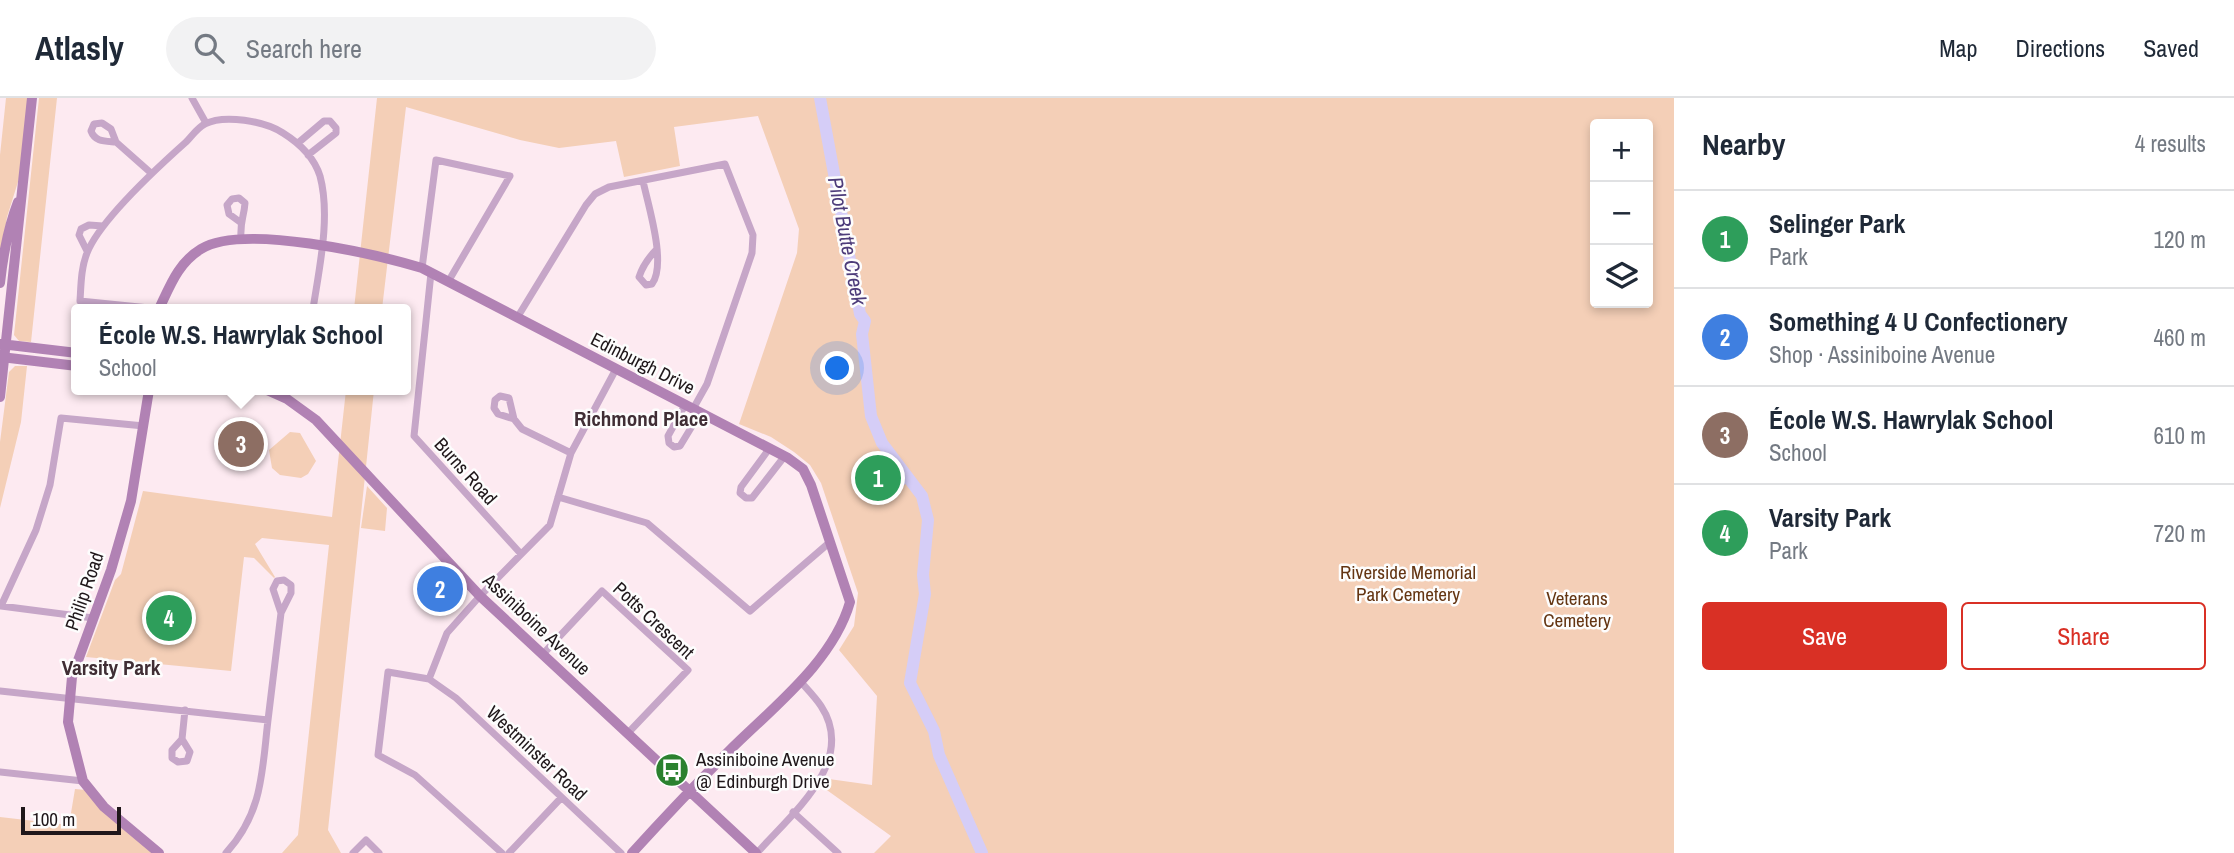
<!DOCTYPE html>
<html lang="en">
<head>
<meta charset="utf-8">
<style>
	:root { --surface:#fff; --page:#f2f2f3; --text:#1f2937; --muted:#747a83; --line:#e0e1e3; --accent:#d93025 }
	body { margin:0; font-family:"Archivo Narrow",sans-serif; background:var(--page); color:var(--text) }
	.controls { position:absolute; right:21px; top:21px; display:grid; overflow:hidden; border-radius:7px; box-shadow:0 4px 10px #0003 }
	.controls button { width:63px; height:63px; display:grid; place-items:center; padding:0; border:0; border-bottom:2px solid var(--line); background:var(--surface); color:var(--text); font:35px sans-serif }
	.scale { position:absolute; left:21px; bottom:18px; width:100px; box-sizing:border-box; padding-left:7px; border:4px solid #1f171a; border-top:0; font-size:19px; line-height:24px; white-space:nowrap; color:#1f171a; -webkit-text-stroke:5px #fdfdfd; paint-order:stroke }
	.you { position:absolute; left:838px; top:271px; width:24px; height:24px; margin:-18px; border:5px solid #fff; border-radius:50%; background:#1a73e8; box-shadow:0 0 0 10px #1a73e833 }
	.badge { display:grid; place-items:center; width:46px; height:46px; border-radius:50%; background:var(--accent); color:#fff; font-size:23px; font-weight:700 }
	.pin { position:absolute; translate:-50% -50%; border:4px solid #fff; box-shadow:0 2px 7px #0006 }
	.popup { position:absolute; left:71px; top:206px; width:340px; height:91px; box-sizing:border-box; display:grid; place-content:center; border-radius:7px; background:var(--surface); filter:drop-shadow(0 2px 5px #0005); font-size:23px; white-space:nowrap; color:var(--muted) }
	.popup b { font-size:26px; color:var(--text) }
	.popup::after { content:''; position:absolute; left:50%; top:100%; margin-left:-14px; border:14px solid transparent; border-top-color:var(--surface) }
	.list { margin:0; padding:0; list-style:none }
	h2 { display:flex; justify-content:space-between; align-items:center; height:91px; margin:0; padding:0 28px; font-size:30px }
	h2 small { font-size:23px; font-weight:400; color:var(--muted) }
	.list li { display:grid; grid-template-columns:46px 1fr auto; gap:21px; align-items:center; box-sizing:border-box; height:98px; padding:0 28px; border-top:2px solid var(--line) }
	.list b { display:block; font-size:26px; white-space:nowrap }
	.list p { margin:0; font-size:23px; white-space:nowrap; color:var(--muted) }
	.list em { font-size:23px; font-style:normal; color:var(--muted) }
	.actions { display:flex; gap:14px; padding:21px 28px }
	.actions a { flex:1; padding:16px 0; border:2px solid var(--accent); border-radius:7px; text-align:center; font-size:24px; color:var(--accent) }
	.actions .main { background:var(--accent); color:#fff }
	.icon { flex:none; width:38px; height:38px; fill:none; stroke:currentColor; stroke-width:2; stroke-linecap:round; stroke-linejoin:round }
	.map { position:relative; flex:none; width:1674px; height:755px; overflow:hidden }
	header { display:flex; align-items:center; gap:42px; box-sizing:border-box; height:98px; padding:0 35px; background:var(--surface); border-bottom:2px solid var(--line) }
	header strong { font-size:33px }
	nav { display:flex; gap:38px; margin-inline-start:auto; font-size:24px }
	.search { width:490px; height:63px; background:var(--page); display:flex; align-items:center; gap:18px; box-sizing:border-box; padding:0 24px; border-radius:38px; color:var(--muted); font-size:26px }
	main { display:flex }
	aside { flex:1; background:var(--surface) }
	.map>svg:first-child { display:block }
	.green { fill:#f4cfb7; fill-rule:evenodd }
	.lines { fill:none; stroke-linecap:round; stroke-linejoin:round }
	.stream { stroke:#d5cdf7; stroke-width:2 }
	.river { stroke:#d5cdf7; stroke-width:12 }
	.street { stroke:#c6a6c8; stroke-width:7 }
	.secondary { stroke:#b182b4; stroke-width:10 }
	.labels { text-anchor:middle; stroke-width:5; stroke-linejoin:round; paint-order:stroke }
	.street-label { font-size:19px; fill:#1f171a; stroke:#fdfdfd }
	.park-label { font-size:19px; fill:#643512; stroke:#fdfdfd }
	.poi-label { font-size:19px; fill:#1f171a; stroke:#fdfdfd; text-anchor:start }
	.water-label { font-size:21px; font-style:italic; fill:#4d3c7a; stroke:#fdfdfd }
	.neighbourhood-label { font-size:21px; font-weight:bold; fill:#402e35; stroke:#fdfdfd }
</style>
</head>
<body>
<header>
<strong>Atlasly</strong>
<div class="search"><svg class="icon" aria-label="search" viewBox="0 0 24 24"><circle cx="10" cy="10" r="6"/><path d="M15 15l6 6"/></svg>Search here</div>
<nav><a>Map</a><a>Directions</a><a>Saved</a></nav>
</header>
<main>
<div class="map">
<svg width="1674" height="755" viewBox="0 0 1674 755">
	<rect width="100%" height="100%" fill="#fdeaf1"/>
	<path class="green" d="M6 0H30L22 71 7 119 0 168V57Z
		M39 0H57L31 244 19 243 14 237Z
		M377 0H1674V755H874L891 738 824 690 829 681 872 687 877 598 839 552 854 528 858 495 821 385 810 367 794 354 771 339 739 326 797 155 799 131 758 18 674 29 680 68 624 79 616 43 559 50 520 42 406 9 382 211H354ZM1595 26H1648V205H1595Z
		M15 268H27L21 324 0 410V344L9 274Z
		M346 292H374L328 732 341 755H282L298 737 329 447 262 440 255 446 275 479 274 480 254 460 244 459 231 573 86 559 115 482 121 476 143 393 332 419Z
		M290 334 300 335 316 363 308 376 301 380 280 377 272 370 269 352Z
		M367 388 387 410 385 433 361 430Z
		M75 691 86 692 152 755H0V719L69 727Z"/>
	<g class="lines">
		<path class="stream" d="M904 386 908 378"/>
		<path class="river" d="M820 0 860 216 865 223 862 236 871 318 882 345 922 398 928 422 923 477 925 496 910 585 934 633 939 657 982 755"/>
		<path class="street" d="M192 0 206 25
			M116 44C105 43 95 44 91 33L94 26 102 25 111 31 116 44 151 75
			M298 45 324 23H330L336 30V35L308 57
			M643 83C648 107 667 166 652 186L646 187 639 179C643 167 648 160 657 151
			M240 124 229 116 227 107 232 101 239 100 245 105C244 119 240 123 241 139
			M87 153 79 137 81 131 89 127 103 128
			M422 170 436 62 510 78 448 184
			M431 175 414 338 521 456
			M159 211 80 203C81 187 81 170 87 155 100 122 158 69 186 44 191 39 198 29 205 26 224 16 265 23 283 35 299 45 314 59 320 78 331 119 319 171 313 211
			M517 220 586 107 595 96 609 89 725 66 753 137 752 155 707 286 693 311
			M685 307 668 338 669 345 674 349 680 348 700 315
			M514 321 509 300 500 298 495 302 494 310 498 316 514 321 522 331 571 355
			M769 351 741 389 740 395 746 400H752L784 359
			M558 399 647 425 750 513 830 444
			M93 520 1 508 36 432 50 387 61 320 144 328
			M543 556 602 493 688 572 628 635
			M429 581 447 535 480 498 550 427 571 355 616 271
			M0 593 268 622C262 673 263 715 226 755
			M268 622 281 515 291 495V487L284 482 277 483 273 491 281 515
			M182 641 172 652V660L178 664 187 663 190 654 182 641 185 612
			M0 674 83 683
			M793 714 838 755
			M353 755 366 742 379 755
			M502 755 415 677 378 657 388 574 429 581 456 600 621 755
			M509 755 561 700
			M757 755C790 717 858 664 821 608 815 599 807 591 800 583"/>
		<path class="secondary" d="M0 185C3 157 8 130 18 104
			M159 211C170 188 178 165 201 151 243 125 375 156 422 170L788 360 803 371 811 387 850 504C833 564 772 610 729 653 696 686 664 720 632 755
			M1 246 77 255
			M1 259 77 268
			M149 292 131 403 111 472 72 579 68 624 83 683 104 709 159 755
			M267 292 287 301 316 322 480 498 756 755
			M0 299 32 0"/>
	</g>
	<defs>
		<g id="bus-disc" transform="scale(1.75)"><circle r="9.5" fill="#2b812f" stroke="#fdfdfd"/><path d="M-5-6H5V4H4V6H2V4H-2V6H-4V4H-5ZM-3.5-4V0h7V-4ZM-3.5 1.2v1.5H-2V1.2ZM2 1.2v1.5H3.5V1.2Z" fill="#fff"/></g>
	</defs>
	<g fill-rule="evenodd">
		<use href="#bus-disc" x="672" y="672"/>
	</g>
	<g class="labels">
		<g class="street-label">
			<text transform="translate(643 265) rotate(27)" y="7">Edinburgh Drive</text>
			<text transform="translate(466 373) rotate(48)" y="7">Burns Road</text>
			<text transform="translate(84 493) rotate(-71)" y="7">Philip Road</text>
			<text transform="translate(654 522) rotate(43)" y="7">Potts Crescent</text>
			<text transform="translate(537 526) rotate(43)" y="7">Assiniboine Avenue</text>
			<text transform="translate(537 655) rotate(43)" y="7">Westminster Road</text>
		</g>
		<g class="park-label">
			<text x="1408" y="481">Riverside Memorial<tspan x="1408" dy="22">Park Cemetery</tspan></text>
			<text x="1577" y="507">Veterans<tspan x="1577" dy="22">Cemetery</tspan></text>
		</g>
		<g class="poi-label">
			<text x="696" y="668">Assiniboine Avenue<tspan x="696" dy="22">@ Edinburgh Drive</tspan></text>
		</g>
		<g class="water-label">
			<text transform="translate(847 143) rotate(79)" y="7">Pilot Butte Creek</text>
		</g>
		<g class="neighbourhood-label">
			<text x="641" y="328">Richmond Place</text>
			<text x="111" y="577">Varsity Park</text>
		</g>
	</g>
</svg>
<div class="controls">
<button>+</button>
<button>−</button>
<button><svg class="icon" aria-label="layers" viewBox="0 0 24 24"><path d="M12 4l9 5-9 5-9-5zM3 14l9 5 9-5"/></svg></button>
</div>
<div class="scale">100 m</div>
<div class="you"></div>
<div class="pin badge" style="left:878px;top:380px;background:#2e9e5b">1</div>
<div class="pin badge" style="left:440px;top:491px;background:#3f7fe0">2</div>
<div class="pin badge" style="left:241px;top:346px;background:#8d6e63">3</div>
<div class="popup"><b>École W.S. Hawrylak School</b>School</div>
<div class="pin badge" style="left:169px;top:520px;background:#2e9e5b">4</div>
</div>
<aside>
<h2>Nearby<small>4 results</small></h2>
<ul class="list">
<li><span class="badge" style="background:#2e9e5b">1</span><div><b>Selinger Park</b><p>Park</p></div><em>120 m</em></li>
<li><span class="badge" style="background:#3f7fe0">2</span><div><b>Something 4 U Confectionery</b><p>Shop · Assiniboine Avenue</p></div><em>460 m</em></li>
<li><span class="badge" style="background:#8d6e63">3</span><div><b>École W.S. Hawrylak School</b><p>School</p></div><em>610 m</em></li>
<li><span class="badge" style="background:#2e9e5b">4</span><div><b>Varsity Park</b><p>Park</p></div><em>720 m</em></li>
</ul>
<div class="actions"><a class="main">Save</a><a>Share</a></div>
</aside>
</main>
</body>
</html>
